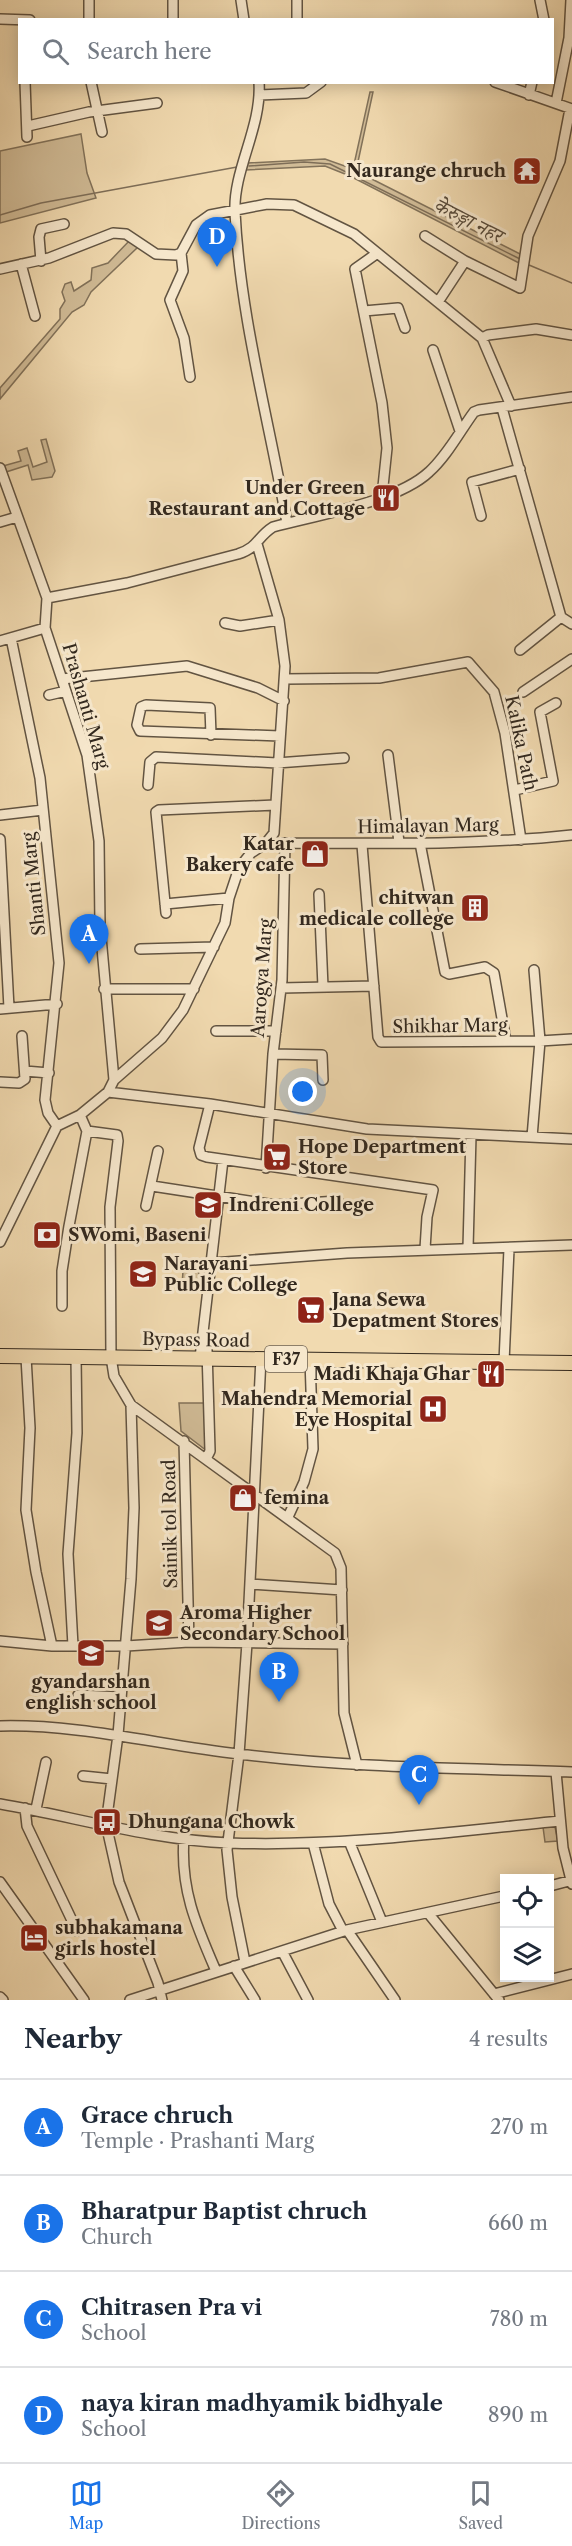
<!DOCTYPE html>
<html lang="en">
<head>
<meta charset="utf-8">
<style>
	:root { --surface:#fff; --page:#f6f6f7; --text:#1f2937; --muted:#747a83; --line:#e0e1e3; --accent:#1a73e8 }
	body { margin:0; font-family:"Libre Caslon Text","Noto Serif Devanagari",serif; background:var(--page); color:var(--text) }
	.controls { position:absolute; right:18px; bottom:18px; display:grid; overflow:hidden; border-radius:0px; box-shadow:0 3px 15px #0003 }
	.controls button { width:54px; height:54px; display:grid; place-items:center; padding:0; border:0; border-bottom:2px solid var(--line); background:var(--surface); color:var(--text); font:30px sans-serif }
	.you { position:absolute; left:303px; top:1092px; width:21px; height:21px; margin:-15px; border:4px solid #fff; border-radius:50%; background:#1a73e8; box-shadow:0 0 0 9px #1a73e833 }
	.badge { display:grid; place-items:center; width:39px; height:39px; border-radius:50%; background:var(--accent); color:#fff; font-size:20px; font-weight:700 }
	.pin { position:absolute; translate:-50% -50px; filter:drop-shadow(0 2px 3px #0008) }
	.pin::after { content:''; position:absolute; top:32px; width:21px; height:18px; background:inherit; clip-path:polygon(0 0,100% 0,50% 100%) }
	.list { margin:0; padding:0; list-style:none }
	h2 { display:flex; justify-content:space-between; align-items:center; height:78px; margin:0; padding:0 24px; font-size:26px }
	h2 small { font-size:20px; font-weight:400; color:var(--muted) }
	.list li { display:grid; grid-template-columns:39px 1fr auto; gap:18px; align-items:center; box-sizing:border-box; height:96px; padding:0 24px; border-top:2px solid var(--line) }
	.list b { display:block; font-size:22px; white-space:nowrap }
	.list p { margin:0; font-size:20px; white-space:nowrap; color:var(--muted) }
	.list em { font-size:20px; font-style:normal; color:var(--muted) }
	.icon { flex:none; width:33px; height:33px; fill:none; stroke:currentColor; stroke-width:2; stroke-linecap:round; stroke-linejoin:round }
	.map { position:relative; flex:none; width:572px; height:2000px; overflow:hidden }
	.search { position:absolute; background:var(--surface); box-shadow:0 3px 15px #0003; left:18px; right:18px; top:18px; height:66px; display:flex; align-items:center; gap:15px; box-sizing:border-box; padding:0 21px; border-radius:0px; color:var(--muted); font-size:22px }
	.sheet { height:462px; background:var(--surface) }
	nav { display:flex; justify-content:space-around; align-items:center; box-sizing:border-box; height:84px; border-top:2px solid var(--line); background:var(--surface); font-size:16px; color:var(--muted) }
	nav a { display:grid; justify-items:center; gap:3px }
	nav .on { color:var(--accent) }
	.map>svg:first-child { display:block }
	.green { fill:#d1bc97; stroke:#82725a; stroke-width:1.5 }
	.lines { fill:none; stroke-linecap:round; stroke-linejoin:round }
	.stream { stroke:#7e6e58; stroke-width:1.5 }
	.minor-casing { stroke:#625442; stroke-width:12 }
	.highway-casing { stroke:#32281e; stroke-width:16 }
	.minor { stroke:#f6e7cc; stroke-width:9 }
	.highway { stroke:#f1dab0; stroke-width:14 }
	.labels { text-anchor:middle; stroke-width:6; stroke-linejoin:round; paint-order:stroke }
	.shield { fill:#f6e7cc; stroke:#6d6152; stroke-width:1.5 }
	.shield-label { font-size:16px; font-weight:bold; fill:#32281e }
	.poi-label { font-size:18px; font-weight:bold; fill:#32281e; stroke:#f6e7cc; text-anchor:start }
	.street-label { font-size:18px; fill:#32281e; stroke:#f6e7cc }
	.water-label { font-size:20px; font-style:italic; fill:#584b3b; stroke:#f6e7cc }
</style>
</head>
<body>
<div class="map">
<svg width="572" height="2000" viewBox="0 0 572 2000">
	<rect width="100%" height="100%" fill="#f1dab0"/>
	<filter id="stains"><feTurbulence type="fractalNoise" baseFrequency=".00333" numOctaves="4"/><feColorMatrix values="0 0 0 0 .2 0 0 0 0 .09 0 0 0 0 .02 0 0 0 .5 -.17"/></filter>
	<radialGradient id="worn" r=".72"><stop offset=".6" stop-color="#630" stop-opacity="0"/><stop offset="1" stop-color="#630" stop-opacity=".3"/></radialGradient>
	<path class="green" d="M370 92H373L356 171 524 256 523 265 350 176 325 166 246 170 248 163 325 159 353 169Z
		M81 134 87 173 96 198 0 223V151Z
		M130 240 138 247 91 292 84 305 72 312 0 399V388L60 319V309L65 301 62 292 65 284 71 282 74 291 91 280 92 268 108 263Z
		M46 439 55 471 52 477 32 480 28 465 6 472 3 466 21 461 18 451 27 448 33 467 47 462 41 440Z
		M183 1271 199 1272 198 1286H182Z
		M179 1403H207V1451L181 1431Z
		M543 1827H555L558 1841 545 1842Z"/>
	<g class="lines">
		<path class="stream" d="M249 166 304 162 330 164 520 259
			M0 215 41 203 237 167
			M529 265 572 283"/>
		<g class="minor-casing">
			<path id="minor" d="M89 0V20
				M173 0V20
				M241 0 244 20
				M297 0V20
				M540 0 544 20
				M0 19 30 20
				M25 82 27 137
				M91 82 102 132
				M259 82C262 127 233 170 235 212 240 317 269 420 287 523
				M495 82 572 109
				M259 95 306 93 321 82
				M529 95 532 82
				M556 103 569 38 571 0
				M28 126 89 112 157 103
				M425 236 465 261
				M181 253 183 271 170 300 184 338 190 377
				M376 254 355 269 382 403 387 448 382 496
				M41 261 39 237 41 229 64 224
				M21 264 35 316
				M0 269 49 258 113 233 126 234 156 254 176 255 181 253 196 225 210 215 267 204 294 205 354 234 482 338 511 406
				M438 302 465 261 520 288 528 236 560 161 570 109
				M364 311 398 308 405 328
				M482 338 488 335 536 329 572 335
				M433 350 460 431
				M502 408 561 617 572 624
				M0 468 47 598 45 628 87 755 99 841 100 926 114 1080
				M481 516 472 482 520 469
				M0 522 17 517
				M47 598 127 583 238 554C259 547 257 537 273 527 317 515 397 502 429 472 447 456 460 431 474 412L479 410 572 397
				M225 623 240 626 279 620
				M11 638 40 778 59 963 45 1100 48 1113 57 1126
				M0 641 45 628
				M520 650 561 617
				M62 679 187 666 258 688 284 701
				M285 679 379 678 468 662 494 692 505 733 521 840
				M523 692 572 659
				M49 695 66 691
				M211 735 210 708 146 705 141 707 137 725 140 731 280 736
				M388 755 399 842
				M148 785 150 762 156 757 277 763 344 758
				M515 790 553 781 540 712 556 703
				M0 815 43 810
				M0 839 9 1008
				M266 843C368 843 470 846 572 835
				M420 843 445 972 449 974 485 967 494 973 506 1041
				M362 845 378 1037 381 1042 540 1041 534 970
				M319 894 323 987
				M165 904 229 898
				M166 913 156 812 159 810 275 805
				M140 949 214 947
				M281 988 374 986
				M104 989H194
				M0 1009 57 1004
				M216 1031H276
				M273 1054 322 1055 323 1080
				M25 1071 49 1073
				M0 1082 19 1083 25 1079 22 1036
				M108 1092 114 1080 162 1038 183 1010 225 923 229 898 239 868 251 853 266 843 274 833 285 666 279 620 257 544
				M210 1104 199 1148 201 1155 207 1157 433 1190 427 1217 425 1249
				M80 1115 108 1092 210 1104 367 1129 572 1139
				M87 1131 117 1135 118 1141 110 1207 111 1357 114 1376 131 1405 335 1553 341 1568 344 1713 357 1765
				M532 1137 540 1041 572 1039
				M266 1168 273 1054 282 980 285 843
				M152 1186 275 1205 338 1201
				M146 1206 158 1151
				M0 1242 57 1126 80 1115 87 1131 69 1226 62 1271V1306
				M468 1248 471 1135
				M212 1263 347 1253 572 1245
				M26 1357 30 1428 26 1510 36 1572 52 1646
				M200 1358 223 1160
				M504 1362 509 1249
				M131 1405 134 1508 131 1579 118 1735 106 1824 119 1882 158 1983 162 2000
				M184 1441 189 1642
				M207 1457 210 1451 207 1350
				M288 1517 304 1482 313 1449 310 1359
				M250 1584 342 1590
				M0 1641 52 1646H126L189 1642 343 1644
				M73 1646 68 1554 77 1433 76 1357
				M78 1695 121 1697
				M0 1726C81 1724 159 1745 239 1754 350 1768 461 1768 572 1772
				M556 1772 563 1848 572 1884
				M83 1776 112 1779
				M0 1804C75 1817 152 1840 229 1843 339 1847 450 1832 560 1821
				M25 1808 27 1826 77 1931
				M36 1809 46 1762
				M184 1837C180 1889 196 1925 216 1971
				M349 1841 382 1922
				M313 1843 329 1904 343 1931
				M0 1882 84 2000
				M550 1886 572 1880
				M428 1913 499 2000
				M347 1930 395 2000
				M282 1951 308 2000
				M245 1962 232 1897 227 1850 239 1754 247 1643 261 1358
				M234 1966 255 2000
				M494 1994 572 1974
				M0 1997 3 2000
				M130 2000 347 1930 504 1896"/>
		</g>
		<g class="highway-casing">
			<path id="highway" d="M0 1356 572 1363"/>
		</g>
		<use href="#minor" class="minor"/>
		<use href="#highway" class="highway"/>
	</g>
	<defs>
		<g id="temple-square" transform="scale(1.5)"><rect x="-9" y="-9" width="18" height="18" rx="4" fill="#8f2418" stroke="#f6e7cc"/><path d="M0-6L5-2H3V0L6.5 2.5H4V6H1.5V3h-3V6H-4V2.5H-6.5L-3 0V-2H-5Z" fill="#fff"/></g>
		<g id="restaurant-square" transform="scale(1.5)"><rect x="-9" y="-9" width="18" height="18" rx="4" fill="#8f2418" stroke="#f6e7cc"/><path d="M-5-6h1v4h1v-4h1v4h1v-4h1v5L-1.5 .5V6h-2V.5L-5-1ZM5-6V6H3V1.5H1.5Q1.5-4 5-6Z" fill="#fff"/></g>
		<g id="shop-square" transform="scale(1.5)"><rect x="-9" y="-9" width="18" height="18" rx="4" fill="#8f2418" stroke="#f6e7cc"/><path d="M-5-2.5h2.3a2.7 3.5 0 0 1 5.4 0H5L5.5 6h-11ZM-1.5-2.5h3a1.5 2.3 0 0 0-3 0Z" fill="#fff"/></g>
		<g id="building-square" transform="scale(1.5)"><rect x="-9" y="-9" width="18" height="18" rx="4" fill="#8f2418" stroke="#f6e7cc"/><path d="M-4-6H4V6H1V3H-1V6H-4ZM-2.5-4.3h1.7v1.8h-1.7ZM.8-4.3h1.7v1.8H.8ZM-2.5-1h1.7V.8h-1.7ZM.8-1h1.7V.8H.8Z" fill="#fff"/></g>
		<g id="supermarket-square" transform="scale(1.5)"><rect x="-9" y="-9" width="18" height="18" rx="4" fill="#8f2418" stroke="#f6e7cc"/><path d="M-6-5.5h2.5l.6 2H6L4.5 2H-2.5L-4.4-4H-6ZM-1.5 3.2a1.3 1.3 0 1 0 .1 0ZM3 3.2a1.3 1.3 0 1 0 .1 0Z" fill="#fff"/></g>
		<g id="university-square" transform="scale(1.5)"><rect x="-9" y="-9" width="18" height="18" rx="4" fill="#8f2418" stroke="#f6e7cc"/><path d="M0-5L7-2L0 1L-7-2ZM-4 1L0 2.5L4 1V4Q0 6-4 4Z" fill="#fff"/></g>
		<g id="bank-square" transform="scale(1.5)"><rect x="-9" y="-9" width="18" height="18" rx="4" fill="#8f2418" stroke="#f6e7cc"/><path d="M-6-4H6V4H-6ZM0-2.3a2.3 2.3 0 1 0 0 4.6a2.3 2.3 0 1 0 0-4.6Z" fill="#fff"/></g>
		<g id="hospital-square" transform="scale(1.5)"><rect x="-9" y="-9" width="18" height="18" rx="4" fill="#8f2418" stroke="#f6e7cc"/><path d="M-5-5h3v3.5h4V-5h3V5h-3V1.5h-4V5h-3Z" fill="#fff"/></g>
		<g id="school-square" transform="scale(1.5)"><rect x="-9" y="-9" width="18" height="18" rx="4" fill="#8f2418" stroke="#f6e7cc"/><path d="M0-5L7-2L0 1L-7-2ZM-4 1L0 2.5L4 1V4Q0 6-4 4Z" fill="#fff"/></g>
		<g id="bus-square" transform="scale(1.5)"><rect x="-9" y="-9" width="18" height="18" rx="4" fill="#8f2418" stroke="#f6e7cc"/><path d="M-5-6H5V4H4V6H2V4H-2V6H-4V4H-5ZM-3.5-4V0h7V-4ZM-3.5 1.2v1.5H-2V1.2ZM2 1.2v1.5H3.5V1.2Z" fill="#fff"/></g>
		<g id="hotel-square" transform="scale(1.5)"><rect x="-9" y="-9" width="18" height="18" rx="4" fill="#8f2418" stroke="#f6e7cc"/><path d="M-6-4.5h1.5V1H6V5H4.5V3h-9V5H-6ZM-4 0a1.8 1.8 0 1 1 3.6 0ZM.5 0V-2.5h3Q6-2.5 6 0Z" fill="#fff"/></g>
	</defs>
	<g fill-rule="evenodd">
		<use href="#temple-square" x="527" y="171"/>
		<use href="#restaurant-square" x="386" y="498"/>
		<use href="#shop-square" x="315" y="854"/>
		<use href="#building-square" x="475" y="908"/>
		<use href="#supermarket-square" x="277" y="1157"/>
		<use href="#university-square" x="208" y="1205"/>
		<use href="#bank-square" x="47" y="1235"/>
		<use href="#university-square" x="143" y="1274"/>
		<use href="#supermarket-square" x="311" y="1310"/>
		<use href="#restaurant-square" x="491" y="1374"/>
		<use href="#hospital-square" x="433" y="1409"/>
		<use href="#shop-square" x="243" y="1498"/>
		<use href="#school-square" x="159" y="1623"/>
		<use href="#school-square" x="91" y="1653"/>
		<use href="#bus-square" x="107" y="1822"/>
		<use href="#hotel-square" x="34" y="1938"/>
	</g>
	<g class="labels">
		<rect class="shield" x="265" y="1346" width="42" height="26" rx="4.5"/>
		<g class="shield-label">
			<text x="286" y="1365">F37</text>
		</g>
		<g class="poi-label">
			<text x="506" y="177" text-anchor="end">Naurange chruch</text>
			<text x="365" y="494" text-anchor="end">Under Green<tspan x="365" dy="21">Restaurant and Cottage</tspan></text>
			<text x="294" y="850" text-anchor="end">Katar<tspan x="294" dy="21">Bakery cafe</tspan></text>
			<text x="454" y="904" text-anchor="end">chitwan<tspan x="454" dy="21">medicale college</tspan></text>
			<text x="298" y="1153">Hope Department<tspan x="298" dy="21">Store</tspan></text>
			<text x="229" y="1211">Indreni College</text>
			<text x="68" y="1241">SWomi, Baseni</text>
			<text x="164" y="1270">Narayani<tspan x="164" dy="21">Public College</tspan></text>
			<text x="332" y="1306">Jana Sewa<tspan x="332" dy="21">Depatment Stores</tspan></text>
			<text x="470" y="1380" text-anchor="end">Madi Khaja Ghar</text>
			<text x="412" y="1405" text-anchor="end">Mahendra Memorial<tspan x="412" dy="21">Eye Hospital</tspan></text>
			<text x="264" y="1504">femina</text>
			<text x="180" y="1619">Aroma Higher<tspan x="180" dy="21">Secondary School</tspan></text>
			<text x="91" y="1688" text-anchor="middle">gyandarshan<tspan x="91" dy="21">english school</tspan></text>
			<text x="128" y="1828">Dhungana Chowk</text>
			<text x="55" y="1934">subhakamana<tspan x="55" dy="21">girls hostel</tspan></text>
		</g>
		<g class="street-label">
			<text transform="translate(86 706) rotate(74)" y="6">Prashanti Marg</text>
			<text transform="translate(521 743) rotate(78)" y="6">Kalika Path</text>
			<text transform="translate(428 826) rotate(-1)" y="6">Himalayan Marg</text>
			<text transform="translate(34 884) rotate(-96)" y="6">Shanti Marg</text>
			<text transform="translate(262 978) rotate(-86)" y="6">Aarogya Marg</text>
			<text transform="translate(450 1026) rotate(-1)" y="6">Shikhar Marg</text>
			<text transform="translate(196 1340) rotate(1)" y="6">Bypass Road</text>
			<text transform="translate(170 1524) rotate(-91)" y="6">Sainik tol Road</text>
		</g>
		<g class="water-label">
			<text transform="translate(468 220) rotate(27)" y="7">केेरुङ्गा नहर</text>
		</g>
	</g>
	<rect width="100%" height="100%" filter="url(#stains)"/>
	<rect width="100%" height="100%" fill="url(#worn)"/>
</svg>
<div class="controls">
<button><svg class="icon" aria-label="locate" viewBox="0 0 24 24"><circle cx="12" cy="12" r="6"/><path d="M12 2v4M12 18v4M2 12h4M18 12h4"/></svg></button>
<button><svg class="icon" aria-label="layers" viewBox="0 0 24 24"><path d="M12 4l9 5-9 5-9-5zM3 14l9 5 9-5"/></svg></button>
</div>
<div class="you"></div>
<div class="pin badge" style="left:89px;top:964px">A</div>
<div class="pin badge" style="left:279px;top:1702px">B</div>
<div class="pin badge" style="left:419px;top:1805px">C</div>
<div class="pin badge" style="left:217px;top:267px">D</div>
<div class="search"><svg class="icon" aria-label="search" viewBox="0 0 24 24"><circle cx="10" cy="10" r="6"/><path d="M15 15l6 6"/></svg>Search here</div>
</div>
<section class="sheet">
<h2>Nearby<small>4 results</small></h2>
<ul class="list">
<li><span class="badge">A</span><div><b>Grace chruch</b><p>Temple · Prashanti Marg</p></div><em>270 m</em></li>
<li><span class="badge">B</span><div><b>Bharatpur Baptist chruch</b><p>Church</p></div><em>660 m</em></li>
<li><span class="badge">C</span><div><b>Chitrasen Pra vi</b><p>School</p></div><em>780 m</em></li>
<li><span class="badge">D</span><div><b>naya kiran madhyamik bidhyale</b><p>School</p></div><em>890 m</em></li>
</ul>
</section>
<nav>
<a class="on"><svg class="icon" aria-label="map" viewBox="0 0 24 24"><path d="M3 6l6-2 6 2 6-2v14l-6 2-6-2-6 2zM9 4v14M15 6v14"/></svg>Map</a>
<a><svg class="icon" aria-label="directions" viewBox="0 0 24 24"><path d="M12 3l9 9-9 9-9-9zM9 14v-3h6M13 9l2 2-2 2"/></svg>Directions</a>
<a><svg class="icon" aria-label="saved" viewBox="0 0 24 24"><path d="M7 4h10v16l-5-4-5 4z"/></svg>Saved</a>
</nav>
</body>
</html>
